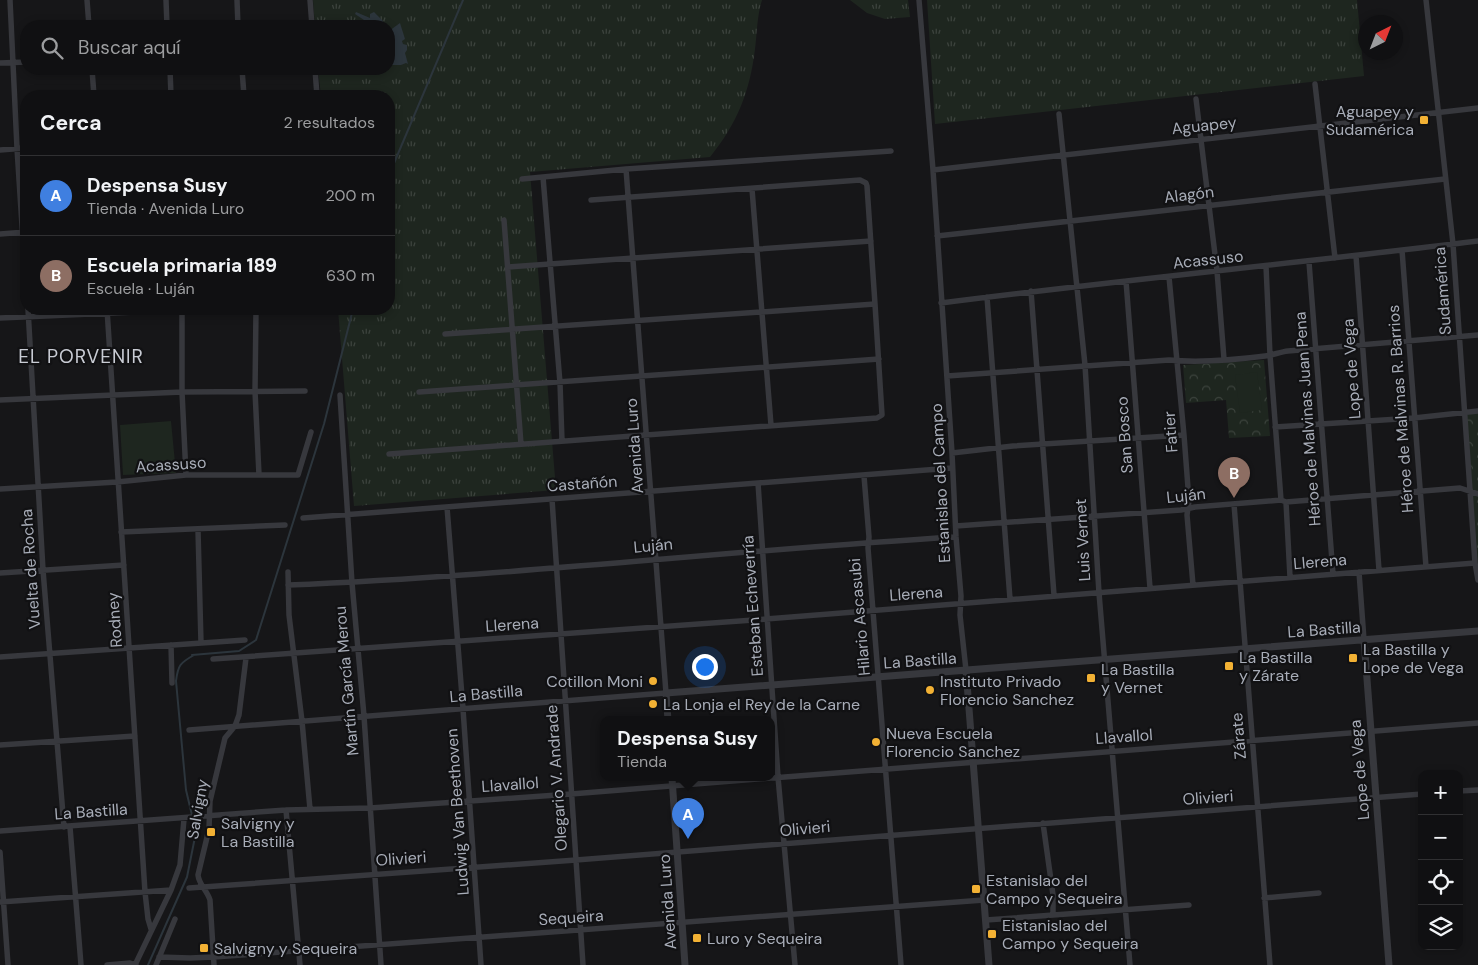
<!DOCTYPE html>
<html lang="es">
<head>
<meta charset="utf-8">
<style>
	:root { --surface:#101012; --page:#1e1e20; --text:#f1f3f6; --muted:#9c9d9f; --line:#303032; --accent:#0b8043 }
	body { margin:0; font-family:"DM Sans",sans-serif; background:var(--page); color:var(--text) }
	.controls { position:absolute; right:15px; bottom:15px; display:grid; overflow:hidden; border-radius:10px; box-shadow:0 2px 8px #0003 }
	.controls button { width:45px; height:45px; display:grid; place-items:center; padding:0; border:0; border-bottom:1px solid var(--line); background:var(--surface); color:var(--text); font:25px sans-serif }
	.compass { position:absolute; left:1358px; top:15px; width:45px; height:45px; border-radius:50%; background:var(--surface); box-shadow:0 2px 8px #0003; rotate:42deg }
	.you { position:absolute; left:704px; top:666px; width:18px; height:18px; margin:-12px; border:4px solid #fff; border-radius:50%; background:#1a73e8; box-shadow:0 0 0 8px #1a73e833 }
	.badge { display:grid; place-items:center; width:32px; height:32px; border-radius:50%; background:var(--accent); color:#fff; font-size:16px; font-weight:700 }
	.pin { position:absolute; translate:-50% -41px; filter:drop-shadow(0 1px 2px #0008) }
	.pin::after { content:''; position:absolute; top:26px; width:18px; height:15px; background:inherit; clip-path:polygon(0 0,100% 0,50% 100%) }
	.popup { position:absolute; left:600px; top:716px; width:175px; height:65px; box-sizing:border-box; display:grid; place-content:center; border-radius:10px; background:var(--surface); filter:drop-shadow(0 1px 4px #0005); font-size:16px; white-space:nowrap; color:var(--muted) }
	.popup b { font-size:19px; color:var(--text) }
	.popup::after { content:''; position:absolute; left:50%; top:100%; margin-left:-10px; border:10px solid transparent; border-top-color:var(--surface) }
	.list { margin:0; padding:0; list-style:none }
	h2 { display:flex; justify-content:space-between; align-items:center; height:65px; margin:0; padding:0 20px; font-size:21px }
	h2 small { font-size:16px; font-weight:400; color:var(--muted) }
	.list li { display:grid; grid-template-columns:32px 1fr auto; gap:15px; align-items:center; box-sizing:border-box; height:80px; padding:0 20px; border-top:1px solid var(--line) }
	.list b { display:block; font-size:19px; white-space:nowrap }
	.list p { margin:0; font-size:16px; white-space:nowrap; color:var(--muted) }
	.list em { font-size:16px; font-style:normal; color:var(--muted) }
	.icon { flex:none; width:28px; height:28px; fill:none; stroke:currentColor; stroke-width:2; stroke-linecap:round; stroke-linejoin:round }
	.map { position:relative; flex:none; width:1478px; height:965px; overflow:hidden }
	.search { position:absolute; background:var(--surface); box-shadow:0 2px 8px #0003; left:20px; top:20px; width:375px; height:55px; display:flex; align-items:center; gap:12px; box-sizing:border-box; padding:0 18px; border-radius:20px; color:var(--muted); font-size:19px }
	.panel { position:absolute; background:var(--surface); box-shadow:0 2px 8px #0003; left:20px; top:90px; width:375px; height:225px; border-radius:20px }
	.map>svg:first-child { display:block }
	.grass { fill:url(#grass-tufts) }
	.forest { fill:url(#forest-crowns) }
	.garden { fill:#1e261f }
	.water { fill:#2c353c }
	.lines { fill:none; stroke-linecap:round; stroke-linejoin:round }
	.stream { stroke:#2c353c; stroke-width:2 }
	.minor { stroke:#37383d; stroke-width:5.5 }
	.tertiary { stroke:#37383d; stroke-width:7 }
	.poi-dot { fill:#f2b134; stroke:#111113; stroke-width:2 }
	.labels { text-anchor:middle; stroke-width:4.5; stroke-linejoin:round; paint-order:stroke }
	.poi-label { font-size:16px; fill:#a8adb8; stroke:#111113; text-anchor:start }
	.street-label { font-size:16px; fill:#a8adb8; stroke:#111113 }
	.quarter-label { font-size:19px; letter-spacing:1px; fill:#c9ccd4; stroke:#111113 }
</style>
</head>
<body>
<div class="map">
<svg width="1478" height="965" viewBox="0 0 1478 965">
	<defs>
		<pattern id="grass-tufts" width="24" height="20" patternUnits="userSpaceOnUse" patternTransform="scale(1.25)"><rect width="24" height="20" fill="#1e261f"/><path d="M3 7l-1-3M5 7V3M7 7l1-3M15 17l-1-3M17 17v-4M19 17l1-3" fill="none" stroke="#3c433d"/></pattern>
		<pattern id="forest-crowns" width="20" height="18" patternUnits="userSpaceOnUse" patternTransform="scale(1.25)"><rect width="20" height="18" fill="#1e261f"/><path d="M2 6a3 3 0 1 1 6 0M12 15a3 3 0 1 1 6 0" fill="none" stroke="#3c433d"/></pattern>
	</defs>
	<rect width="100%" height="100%" fill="#161618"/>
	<path class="grass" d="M313 0H762C757 15 757 34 755 49 750 91 737 124 710 157L530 172 556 490 354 506 338 309H389V96H321L318 69H389V26H315Z
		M850 0H908L910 17 885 19 867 13Z
		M927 0H1357L1364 76 935 124Z"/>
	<path class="forest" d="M1264 360 1270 436 1229 438 1226 400 1186 403 1183 365Z
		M1478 411V580L1465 412Z"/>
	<path class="garden" d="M1257 372 1262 410 1240 413 1235 375Z
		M171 421 176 473 123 475 120 425Z"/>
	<path class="water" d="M356 12 370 18V14L374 12 383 21V26H367L364 20 355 14Z
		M400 23 405 39 402 41 403 44 407 45V50L405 53 408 64 406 63 401 65H389V31Z"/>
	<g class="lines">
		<path class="stream" d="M389 175 463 0
			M192 655 239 651 256 640 324 424 353 309
			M148 965 187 877 196 832 186 790 176 681C178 665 180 663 194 655"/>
		<path class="minor" d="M10 0 17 148 26 288
			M87 0 89 26
			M166 0 167 26
			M237 0 238 26
			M310 0 312 26
			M919 0 933 170 952 453 956 537 961 596 960 615 966 670
			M1426 0 1453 244 1475 563 1478 580
			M0 63 26 62
			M92 69 94 96
			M170 69 171 96
			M242 69 244 96
			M315 69 317 96
			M1315 84 1335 258
			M1196 99 1217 271 1224 359
			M1059 114 1085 365 1099 593 1130 965
			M0 150 26 148
			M933 170 1478 108
			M543 177 560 383 562 441
			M522 179 626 169 891 151
			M752 189 771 425
			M591 200 860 180 866 183 867 186 875 304
			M504 220 521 444
			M0 234 26 232
			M937 236 1445 179
			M1402 250 1426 567
			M1356 256 1379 570
			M1309 262 1333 574
			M1266 266 1270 355 1281 500
			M508 267 871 241
			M1169 277 1184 435 1189 501 1187 515 1193 585
			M1126 281 1150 588
			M1031 291 1054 595
			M987 297 1010 599
			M941 303C1120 280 1299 263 1478 241
			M28 309 43 570 64 827
			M107 309 145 892 148 919 151 929
			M182 309V392L186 475
			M256 310 255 391 259 475
			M0 318 182 310 319 309
			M947 376 1169 360C1200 363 1234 360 1265 356 1273 355 1280 352 1288 351L1478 335
			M419 392 879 359
			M340 395 352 583 364 716 381 965
			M0 400 182 392 305 391
			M1275 427 1414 418 1478 411
			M952 453 1013 446 1184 435
			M389 454 877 418 882 415 875 304 445 334
			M864 476 869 537 868 548 901 965
			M758 483 778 777 795 965
			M0 489 117 482 186 475H298L311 432
			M552 499 583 965
			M1286 502 1290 577
			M1234 504 1270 965
			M447 507 463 709 481 965
			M303 518 952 468
			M956 526 1181 510 1195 507 1281 500 1286 502 1460 488 1478 494
			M198 530 201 643
			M121 532 285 525
			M288 572 289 615 302 721 310 809
			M1359 572 1364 640
			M0 573 124 565
			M288 585C511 576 733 550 956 537
			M171 645 172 683
			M0 657 245 640
			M213 659 766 619 1475 563
			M189 730 666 693 626 169
			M0 745 135 736
			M772 778 1478 723
			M1459 791 1478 790
			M286 810 300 965
			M1043 823 1053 895V915
			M70 827 81 965
			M0 831 286 810 370 808 571 794 771 778
			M0 852 8 965
			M189 888 576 860 1422 794
			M1264 898 1319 893
			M0 902 171 890
			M986 920 1189 905
			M159 957 190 958 214 957 984 900
			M107 965 130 963 136 965
			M135 965 171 890 180 865 184 819
			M156 965 175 919
			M214 965 210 900C207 890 199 885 198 875L209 829 210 801 225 738 235 726 239 715 246 658"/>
		<path class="tertiary" d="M1364 640 1389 965
			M966 670 989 965
			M668 720 666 693 1478 631
			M672 778 685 965"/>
	</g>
	<g class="poi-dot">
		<rect x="1419" y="115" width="10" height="10" rx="2.5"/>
		<rect x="1348" y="653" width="10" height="10" rx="2.5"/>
		<rect x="1224" y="661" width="10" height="10" rx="2.5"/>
		<rect x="1086" y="673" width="10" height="10" rx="2.5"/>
		<circle cx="653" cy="681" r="5"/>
		<circle cx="930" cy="690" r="5"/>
		<circle cx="653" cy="704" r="5"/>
		<circle cx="876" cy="742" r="5"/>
		<rect x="206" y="827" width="10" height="10" rx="2.5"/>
		<rect x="971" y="884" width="10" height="10" rx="2.5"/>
		<rect x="987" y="929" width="10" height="10" rx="2.5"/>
		<rect x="692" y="933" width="10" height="10" rx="2.5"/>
		<rect x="199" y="943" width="10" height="10" rx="2.5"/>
	</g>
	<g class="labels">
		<g class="poi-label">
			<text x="1414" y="117" text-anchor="end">Aguapey y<tspan x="1414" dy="18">Sudamérica</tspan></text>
			<text x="1363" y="655">La Bastilla y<tspan x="1363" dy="18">Lope de Vega</tspan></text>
			<text x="1239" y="663">La Bastilla<tspan x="1239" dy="18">y Zárate</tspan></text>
			<text x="1101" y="675">La Bastilla<tspan x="1101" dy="18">y Vernet</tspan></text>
			<text x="643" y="687" text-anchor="end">Cotillon Moni</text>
			<text x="940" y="687">Instituto Privado<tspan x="940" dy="18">Florencio Sanchez</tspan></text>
			<text x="663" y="710">La Lonja el Rey de la Carne</text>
			<text x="886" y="739">Nueva Escuela<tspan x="886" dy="18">Florencio Sanchez</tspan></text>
			<text x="221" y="829">Salvigny y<tspan x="221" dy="18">La Bastilla</tspan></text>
			<text x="986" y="886">Estanislao del<tspan x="986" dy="18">Campo y Sequeira</tspan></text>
			<text x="1002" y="931">Eistanislao del<tspan x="1002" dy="18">Campo y Sequeira</tspan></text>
			<text x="707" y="944">Luro y Sequeira</text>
			<text x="214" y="954">Salvigny y Sequeira</text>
		</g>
		<g class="street-label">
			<text transform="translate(1204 125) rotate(-6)" y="6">Aguapey</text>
			<text transform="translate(1189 194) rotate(-7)" y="6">Alagón</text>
			<text transform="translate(1208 259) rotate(-6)" y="6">Acassuso</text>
			<text transform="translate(1442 291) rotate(-94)" y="6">Sudamérica</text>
			<text transform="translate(1351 369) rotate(-94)" y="6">Lope de Vega</text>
			<text transform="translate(1400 409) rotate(-94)" y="6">Héroe de Malvinas R. Barrios</text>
			<text transform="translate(1307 419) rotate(-94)" y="6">Héroe de Malvinas Juan Pena</text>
			<text transform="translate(1170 432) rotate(-94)" y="6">Fatier</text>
			<text transform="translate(1124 435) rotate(-94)" y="6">San Bosco</text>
			<text transform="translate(634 446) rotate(-94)" y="6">Avenida Luro</text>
			<text transform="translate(171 464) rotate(-4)" y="6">Acassuso</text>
			<text transform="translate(582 483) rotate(-4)" y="6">Castañón</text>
			<text transform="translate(940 483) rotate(-93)" y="6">Estanislao del Campo</text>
			<text transform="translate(1186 495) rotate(-6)" y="6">Luján</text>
			<text transform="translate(1082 540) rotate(-93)" y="6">Luis Vernet</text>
			<text transform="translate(653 545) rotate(-5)" y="6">Luján</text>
			<text transform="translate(1320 561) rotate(-5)" y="6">Llerena</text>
			<text transform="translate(30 569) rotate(-94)" y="6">Vuelta de Rocha</text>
			<text transform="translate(916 593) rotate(-4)" y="6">Llerena</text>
			<text transform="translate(752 606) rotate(-94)" y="6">Esteban Echeverría</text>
			<text transform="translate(859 617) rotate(-95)" y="6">Hilario Ascasubi</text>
			<text transform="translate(114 620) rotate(-94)" y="6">Rodney</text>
			<text transform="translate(512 624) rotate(-4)" y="6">Llerena</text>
			<text transform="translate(1324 629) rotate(-4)" y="6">La Bastilla</text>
			<text transform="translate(920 660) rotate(-4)" y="6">La Bastilla</text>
			<text transform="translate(346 681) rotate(-95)" y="6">Martín García Merou</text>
			<text transform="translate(486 693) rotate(-5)" y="6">La Bastilla</text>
			<text transform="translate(1124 736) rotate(-4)" y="6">Llavallol</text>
			<text transform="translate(1238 736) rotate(-95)" y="6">Zárate</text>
			<text transform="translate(1359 770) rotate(-95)" y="6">Lope de Vega</text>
			<text transform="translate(556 778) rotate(-94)" y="6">Olegario V. Andrade</text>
			<text transform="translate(510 784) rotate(-4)" y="6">Llavallol</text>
			<text transform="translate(1208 797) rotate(-4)" y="6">Olivieri</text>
			<text transform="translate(197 809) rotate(-80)" y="6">Salvigny</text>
			<text transform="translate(91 811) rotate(-4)" y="6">La Bastilla</text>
			<text transform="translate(457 812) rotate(-94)" y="6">Ludwig Van Beethoven</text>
			<text transform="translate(805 828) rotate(-5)" y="6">Olivieri</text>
			<text transform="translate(401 858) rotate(-4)" y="6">Olivieri</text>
			<text transform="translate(667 902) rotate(-94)" y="6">Avenida Luro</text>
			<text transform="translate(571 917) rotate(-4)" y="6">Sequeira</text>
		</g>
		<g class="quarter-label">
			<text x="81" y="363">EL PORVENIR</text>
		</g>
	</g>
</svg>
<div class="controls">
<button>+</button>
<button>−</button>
<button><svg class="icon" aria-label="locate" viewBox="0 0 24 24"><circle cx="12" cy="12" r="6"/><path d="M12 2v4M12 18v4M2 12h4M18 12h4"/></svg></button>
<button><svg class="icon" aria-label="layers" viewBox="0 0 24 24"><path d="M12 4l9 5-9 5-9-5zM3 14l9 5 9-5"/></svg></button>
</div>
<svg class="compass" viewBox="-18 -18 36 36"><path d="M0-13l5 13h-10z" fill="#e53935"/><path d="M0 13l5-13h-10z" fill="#9c9d9f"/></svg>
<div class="you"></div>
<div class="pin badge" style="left:688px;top:839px;background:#3f7fe0">A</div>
<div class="popup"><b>Despensa Susy</b>Tienda</div>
<div class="pin badge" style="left:1234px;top:498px;background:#8d6e63">B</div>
<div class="search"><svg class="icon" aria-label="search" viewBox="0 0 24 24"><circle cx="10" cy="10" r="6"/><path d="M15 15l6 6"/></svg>Buscar aquí</div>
<section class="panel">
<h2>Cerca<small>2 resultados</small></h2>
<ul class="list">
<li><span class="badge" style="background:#3f7fe0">A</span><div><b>Despensa Susy</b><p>Tienda · Avenida Luro</p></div><em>200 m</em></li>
<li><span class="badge" style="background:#8d6e63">B</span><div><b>Escuela primaria 189</b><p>Escuela · Luján</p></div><em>630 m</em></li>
</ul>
</section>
</div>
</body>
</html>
